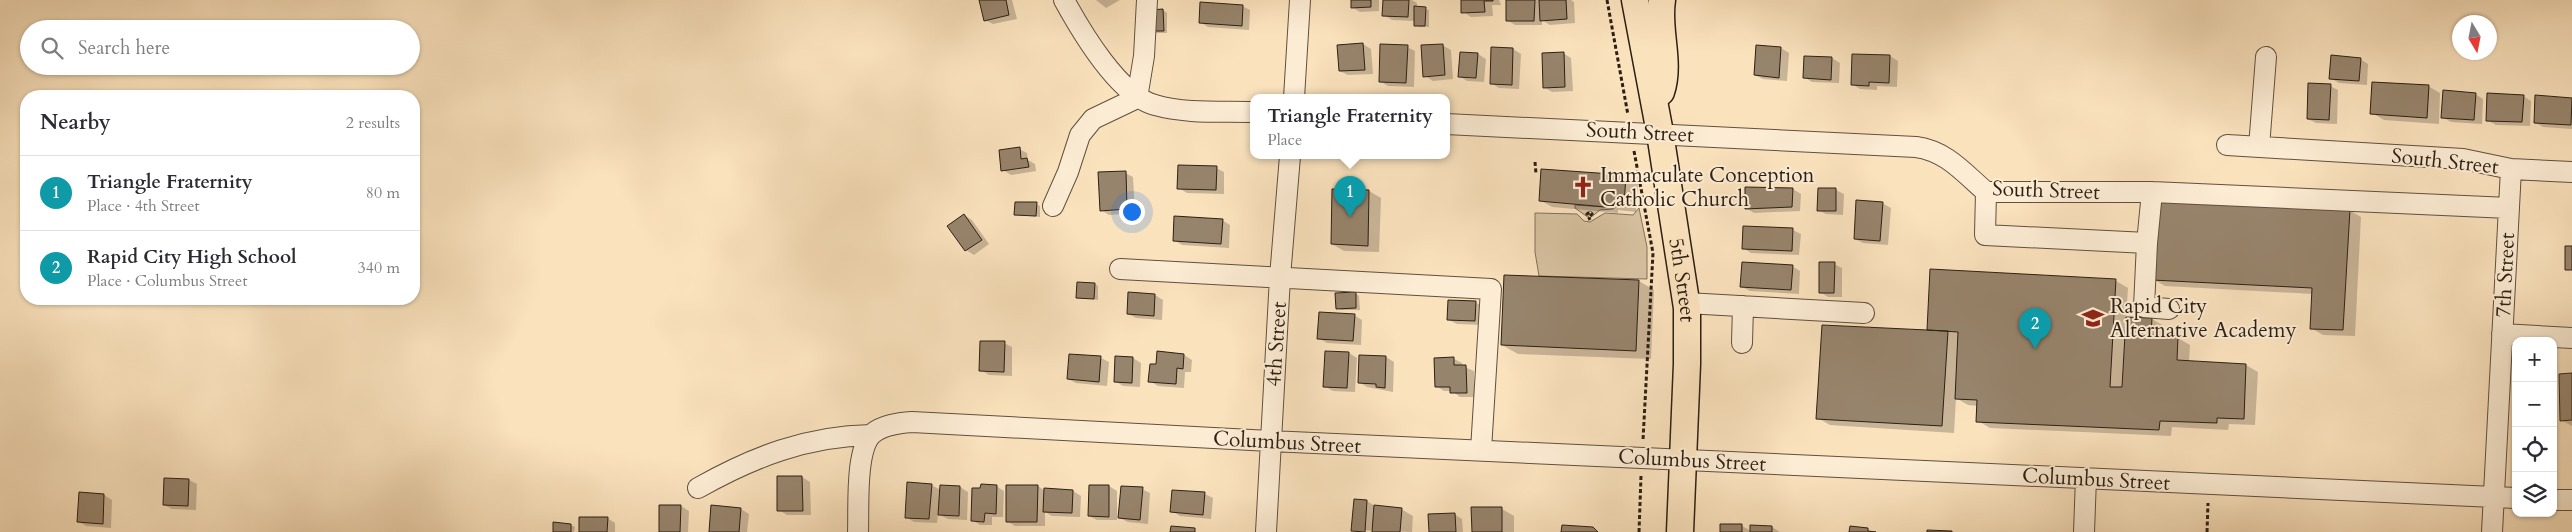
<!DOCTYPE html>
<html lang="en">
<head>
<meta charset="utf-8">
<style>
	:root { --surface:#fff; --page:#f2f2f3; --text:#2b2b33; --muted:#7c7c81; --line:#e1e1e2; --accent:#0f766e }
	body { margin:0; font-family:Cardo,serif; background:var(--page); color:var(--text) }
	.controls { position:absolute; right:15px; bottom:15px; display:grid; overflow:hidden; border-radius:10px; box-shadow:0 1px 4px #0004 }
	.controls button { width:45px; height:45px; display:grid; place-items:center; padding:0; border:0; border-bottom:1px solid var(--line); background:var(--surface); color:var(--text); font:25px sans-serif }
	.compass { position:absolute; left:2452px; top:15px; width:45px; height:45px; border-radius:50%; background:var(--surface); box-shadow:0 1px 4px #0004; rotate:170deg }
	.you { position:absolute; left:1131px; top:211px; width:18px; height:18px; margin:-12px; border:4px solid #fff; border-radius:50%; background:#1a73e8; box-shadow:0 0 0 8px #1a73e833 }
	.badge { display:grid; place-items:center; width:32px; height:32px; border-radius:50%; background:var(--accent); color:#fff; font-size:16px; font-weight:700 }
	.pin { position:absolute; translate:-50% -41px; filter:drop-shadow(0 1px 2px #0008) }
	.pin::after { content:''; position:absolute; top:26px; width:18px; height:15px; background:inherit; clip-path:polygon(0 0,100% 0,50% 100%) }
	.popup { position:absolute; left:1250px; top:94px; width:200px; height:65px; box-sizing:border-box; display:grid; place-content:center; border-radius:10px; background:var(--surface); filter:drop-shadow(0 1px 4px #0005); font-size:16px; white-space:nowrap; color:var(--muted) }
	.popup b { font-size:19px; color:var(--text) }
	.popup::after { content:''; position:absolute; left:50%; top:100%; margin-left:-10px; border:10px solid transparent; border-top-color:var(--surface) }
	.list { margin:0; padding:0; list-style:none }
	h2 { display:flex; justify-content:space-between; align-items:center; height:65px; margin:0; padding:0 20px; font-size:21px }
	h2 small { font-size:16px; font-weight:400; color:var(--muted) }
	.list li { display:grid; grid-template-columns:32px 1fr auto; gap:15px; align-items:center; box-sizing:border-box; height:75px; padding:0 20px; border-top:1px solid var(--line) }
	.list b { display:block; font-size:19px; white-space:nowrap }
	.list p { margin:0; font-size:16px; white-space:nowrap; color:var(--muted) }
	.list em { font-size:16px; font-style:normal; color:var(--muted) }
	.icon { flex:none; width:28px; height:28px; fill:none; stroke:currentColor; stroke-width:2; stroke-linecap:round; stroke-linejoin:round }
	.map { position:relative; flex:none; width:2572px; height:532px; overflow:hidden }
	.search { position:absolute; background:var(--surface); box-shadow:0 1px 4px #0004; left:20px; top:20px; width:400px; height:55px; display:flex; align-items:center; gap:12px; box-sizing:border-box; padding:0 18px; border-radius:28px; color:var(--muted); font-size:19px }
	.panel { position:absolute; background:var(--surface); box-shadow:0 1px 4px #0004; left:20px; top:90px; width:400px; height:215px; border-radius:20px }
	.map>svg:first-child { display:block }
	.green { fill:#d7c1a0; stroke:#82705a }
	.shadow { fill:#0003 }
	.building { fill:#97846c; stroke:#2c1f14 }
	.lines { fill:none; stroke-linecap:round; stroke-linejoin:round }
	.minor-casing { stroke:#60503e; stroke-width:22 }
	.major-casing { stroke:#2c1f14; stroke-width:29 }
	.path { stroke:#2c1f14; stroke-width:3; stroke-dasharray:4 2.5; stroke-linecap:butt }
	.minor { stroke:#fcecd4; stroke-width:20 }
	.major { stroke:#fae2bd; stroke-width:26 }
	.labels { text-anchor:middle; stroke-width:4; stroke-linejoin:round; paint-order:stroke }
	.street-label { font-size:21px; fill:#2c1f14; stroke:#fcecd4 }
	.poi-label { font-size:21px; fill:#2c1f14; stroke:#fcecd4; text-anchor:start }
</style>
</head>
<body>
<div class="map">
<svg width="2572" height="532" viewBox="0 0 2572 532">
	<rect width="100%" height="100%" fill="#fae2bd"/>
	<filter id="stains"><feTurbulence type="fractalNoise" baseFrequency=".004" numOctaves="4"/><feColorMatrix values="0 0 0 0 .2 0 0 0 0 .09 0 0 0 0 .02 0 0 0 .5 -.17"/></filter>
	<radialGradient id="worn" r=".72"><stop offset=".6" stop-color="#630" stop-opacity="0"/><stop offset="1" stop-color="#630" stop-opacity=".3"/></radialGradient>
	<path class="green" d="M1606 204 1618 205 1613 209 1600 210 1590 218 1593 215 1591 211 1587 213 1589 218 1575 208V205L1605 207Z
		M1639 208 1647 247V279L1539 276 1535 252V213L1577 214 1584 221 1590 222 1605 213 1633 215Z"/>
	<path class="shadow" d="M981 0H1012L1017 19 993 24 985 20Z
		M1096 0H1120L1106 8Z
		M1352 0H1379V11L1360 12 1352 7Z
		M1385 0H1412L1417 3V8L1429 10V27H1419L1415 25V21L1392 20 1384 15Z
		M1462 0H1499L1501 5H1492L1493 16 1471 17 1463 12Z
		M1507 0H1571L1574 2 1575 23 1550 25 1542 20V25H1515L1507 20Z
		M1242 6 1250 10 1249 30 1208 27 1200 22Z
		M1163 10 1167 13V33H1155L1151 11Z
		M1363 44 1371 49 1373 74 1348 75 1340 71Z
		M1442 45 1451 50 1453 79 1433 81 1425 76Z
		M1757 46 1781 48 1789 53 1787 81 1763 79 1755 75Z
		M1407 47 1415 51 1414 87 1388 86 1380 81Z
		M1513 49 1521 54 1519 89 1499 88 1491 83Z
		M1563 53 1571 58 1573 91 1552 92 1544 87Z
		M1478 54 1486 59 1484 82 1467 81 1459 76Z
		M1890 56 1898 61 1897 87 1877 86V90L1860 89 1852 84Z
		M1832 58 1840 63 1839 83 1812 82 1804 77Z
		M2360 59 2368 64 2367 85 2339 83 2330 78Z
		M2330 86 2338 90 2337 124 2316 123 2308 119Z
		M2428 86 2440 93 2439 124 2384 120 2372 113Z
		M2475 94 2483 99 2482 124 2451 122 2442 117Z
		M2523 96 2531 101 2530 126 2496 125 2487 120Z
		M2536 97 2572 99V129L2543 127 2535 122Z
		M1019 149 1027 153 1028 160 1035 164 1036 171 1011 175 1003 170Z
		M1216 168 1224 172V194L1187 193 1179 188Z
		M1542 170 1626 176 1638 183 1636 212 1618 210V213L1552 207 1540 200Z
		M1125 173 1133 177 1135 213 1109 215 1101 210Z
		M1793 189 1801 194 1800 211 1754 213 1746 208Z
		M1836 190 1844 194 1843 215 1826 214 1818 210Z
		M1369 191 1381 198 1379 252 1344 251 1332 244Z
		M1882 203 1891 208 1888 245 1863 243 1855 239Z
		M1036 204 1040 206V217L1016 215Z
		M2349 210 2361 217 2355 336 2323 335 2311 328 2313 294 2165 286 2153 279Z
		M964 215 972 220 989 244 974 255 966 250 949 226Z
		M1222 220 1230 225 1229 248 1182 245 1174 240Z
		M1793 230 1801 234 1799 255 1751 253 1743 248Z
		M1834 264 1842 268V297H1828L1820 292Z
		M1792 266 1800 271 1799 294 1750 291 1742 287Z
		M1931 271 2116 281 2128 288 2126 318 2152 319 2164 326 2163 337 2178 338 2190 345 2189 362 2246 365 2258 372 2255 425 2229 424 2228 430 2172 427 2171 436 1990 428 1978 421V406L1968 405 1956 398 1954 433 1830 425 1818 418 1928 332Z
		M1639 281 1654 290 1651 359 1518 354 1502 345Z
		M1095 284 1098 286V300L1078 297Z
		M1129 293 1155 295 1163 300 1162 320 1136 318 1128 314Z
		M1355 293 1359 296 1360 310H1341L1337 308Z
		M1475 302 1483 307V325L1457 324 1449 320Z
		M1354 315 1362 320 1361 345 1327 343 1318 338Z
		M1004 343 1012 347V376L989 375 981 370Z
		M1349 353 1357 358 1355 392 1333 391 1324 386Z
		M1184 355 1192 360 1191 372H1185L1184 388 1158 386 1150 381 1157 366Z
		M1360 356 1386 357 1394 362 1393 392 1367 387 1359 382Z
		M1101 358 1109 362 1107 386 1076 383 1068 379Z
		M1133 358 1141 363 1140 387 1123 386 1115 381Z
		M1435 359H1454L1462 363V366L1474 371V397H1460L1452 391H1444L1436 386Z
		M2572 375V426L2561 420Z
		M802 477 810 482 811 515H787L779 510Z
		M189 480 197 484 196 510 172 509 164 505Z
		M931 485 941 490 960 487 968 492 967 520 948 519 938 514 937 523 914 522 906 517Z
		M996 486 1004 491 1003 517H992V525H980L972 520Z
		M1038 486 1045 491H1073L1081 496 1080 517 1052 516 1045 512V526H1015L1007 521Z
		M1109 486 1117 491V520H1097L1089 516Z
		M1142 489 1150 493 1148 524 1128 522 1120 518Z
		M80 494 104 495 112 500 111 528 86 526 78 521Z
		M1205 494 1213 498 1211 519 1180 516 1172 511Z
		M1367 501 1375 506 1401 509 1413 516 1412 532 1352 530Z
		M681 506 689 511 688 532H660Z
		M741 509 749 514 747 532H710Z
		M1502 509 1514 516V532H1474Z
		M1454 514 1462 519 1463 532H1430Z
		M607 518 615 523V532H580Z
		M554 524 571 525 575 527 574 532H554Z
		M1742 526 1751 531V527H1772L1780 532H1721Z"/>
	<path class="building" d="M979 0H1006L1009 15 984 21Z
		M1351 0H1371V7L1351 8Z
		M1383 0H1409L1408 17 1382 16Z
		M1461 0H1493V1H1484L1485 12 1461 13Z
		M1506 0H1535L1534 21H1506Z
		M1539 0H1566L1567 19 1540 21Z
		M1200 2 1243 5 1242 26 1199 23Z
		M1414 6 1426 7 1425 26H1414Z
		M1163 9 1164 31H1150V10Z
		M1363 43 1365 70 1339 71 1337 45Z
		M1380 44 1408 45 1406 83 1379 82Z
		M1443 44 1445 75 1423 77 1421 45Z
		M1756 45 1781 47 1779 78 1754 75Z
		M1491 47 1513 48 1512 85 1490 84Z
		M1460 52 1478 53 1476 78 1458 77Z
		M1564 52 1565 87 1543 88 1542 53Z
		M1852 54 1890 55 1889 83 1869 82V86L1851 85Z
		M2331 55 2361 58 2359 81 2329 79Z
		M1804 56 1832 57 1831 80 1803 78Z
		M2372 82 2429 85 2427 118 2370 114Z
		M2308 83 2331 84 2329 120 2307 119Z
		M2443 90 2476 93 2474 120 2441 118Z
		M2487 93 2524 95 2522 122 2486 121Z
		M2535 95 2572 98 2571 125 2534 123Z
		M1020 147 1021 159 1027 158 1029 167 1001 171 999 150Z
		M1178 165 1217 166 1216 190 1177 189Z
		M1541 169 1626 175 1624 205 1606 204V207L1539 201Z
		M1126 171 1127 209 1100 211 1098 172Z
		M1745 187 1793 188 1792 207 1745 209Z
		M1818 188H1836V211H1817Z
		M1332 189 1369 190 1368 246 1331 244Z
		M2156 199 2350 209 2343 330 2310 329 2312 288 2152 280Z
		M1856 200 1883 202 1880 241 1854 239Z
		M1015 202H1037L1036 216 1014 215Z
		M964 214 982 240 965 251 947 226Z
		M1174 216 1223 219 1221 244 1173 241Z
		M1743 226 1793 228 1792 251 1742 249Z
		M2565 246H2572V270H2565Z
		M1742 262 1793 265 1791 290 1740 287Z
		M1819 262H1835L1834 293H1819Z
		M1930 269 2116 279 2110 387H2122L2126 317 2152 318 2151 335 2178 337 2177 360 2246 364 2244 419 2217 418V423L2160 421 2159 430 1976 422 1977 400 1955 399 1958 332 1927 330Z
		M1504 275 1639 280 1636 351 1501 345Z
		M1077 282 1095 283 1094 299 1076 298Z
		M1128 292 1155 294 1154 316 1127 314Z
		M1356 292V308L1336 309 1335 293Z
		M1448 300 1476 301 1475 321 1447 320Z
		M1319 312 1355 314 1353 341 1317 339Z
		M1822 325 1948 331 1942 426 1816 419Z
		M980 341H1005L1004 372 979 371Z
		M1157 351 1184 354 1183 369 1177 368 1176 384 1148 382 1150 364H1156Z
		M1325 351 1349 352 1347 388 1323 387Z
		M1069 354 1101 356 1099 382 1067 379Z
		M1359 355 1386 356 1385 388 1376 387V384L1358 383Z
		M1115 356 1133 357 1132 383 1114 382Z
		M1454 357V365H1466L1467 393H1450V387H1435L1434 358Z
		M2572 373V420L2560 421 2559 374Z
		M777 476H802L803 511H777Z
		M164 478 189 479 188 506 163 505Z
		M907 482 932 484 929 519 905 518Z
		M981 484 997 485 996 514 985 513 984 522 971 521 972 488H980Z
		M940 485 960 486 959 516 938 515Z
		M1006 485H1038L1037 522H1006Z
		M1089 485H1109V517L1088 516Z
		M1121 486 1143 487 1140 520 1118 518Z
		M1044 488 1073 490 1072 513 1043 512Z
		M1172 490 1205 492 1203 515 1170 512Z
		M79 492 104 494 103 524 77 522Z
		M1354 499 1367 500 1365 532 1351 531Z
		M659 505H681L680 532H659Z
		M711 505 741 508 739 532H709Z
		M1374 505 1402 508 1400 532H1372Z
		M1471 507H1502V532H1472Z
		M1455 513 1456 532H1429L1428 514Z
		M579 517H608L607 532H579Z
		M553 522 571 524V532H553Z
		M1720 524H1742V532H1720Z
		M1562 525 1593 527 1598 532H1561Z
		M1750 525 1772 526V532H1750Z
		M1171 526 1195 528V532H1170Z
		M1850 526 1868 528V531L1876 532H1849Z
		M1927 530 1952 531V532H1927Z"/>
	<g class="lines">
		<g class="minor-casing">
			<path id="minor" d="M1064 0C1081 31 1119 96 1155 105 1186 114 1222 111 1254 112
				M1137 98 1144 56 1147 0
				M1294 98 1300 0
				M1446 124 1916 147C1946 151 1963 172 1986 192H2152L2509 208
				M2227 145 2463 159 2511 169 2572 172
				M2259 147 2266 57
				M1986 192 1985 235 2147 243 2144 307 2169 309
				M1053 206 1068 172 1080 135 1093 119 1137 98
				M2147 243 2152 192
				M1120 269 1491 289 1481 450
				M1686 303 1864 313
				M2502 334 2572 338
				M1742 343 1743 306
				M698 488C753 457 807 436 871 435
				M2553 500H2572
				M858 532C859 509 855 450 872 434 882 425 899 423 912 422L1270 441 2516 498
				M1266 532 1280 277 1290 156
				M2084 532 2086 478
				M2492 532 2511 169"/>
		</g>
		<g class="major-casing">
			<g id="major">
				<path id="s1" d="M1635 0 1660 133 1687 308V364L1680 532"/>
				<path d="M1661 92C1671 62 1657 30 1662 0"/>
			</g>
		</g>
		<path class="path" d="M1607 0 1628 115
			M1634 151 1653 253 1643 440
			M1535 162 1536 174
			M1590 216 1592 214 1590 212 1587 214 1590 220
			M1639 532 1641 476
			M2207 532 2208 503"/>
		<use href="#minor" class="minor"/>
		<use href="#major" class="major"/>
	</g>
	<defs>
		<g id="church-bare" transform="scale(1.725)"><path d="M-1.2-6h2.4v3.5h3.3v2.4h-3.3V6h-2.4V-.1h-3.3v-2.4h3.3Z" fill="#8f2418" stroke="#fcecd4" stroke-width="2.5" paint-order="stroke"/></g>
		<g id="school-bare" transform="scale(1.725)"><path d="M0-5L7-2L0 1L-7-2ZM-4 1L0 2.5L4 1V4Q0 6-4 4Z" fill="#8f2418" stroke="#fcecd4" stroke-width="2.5" paint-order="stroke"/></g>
	</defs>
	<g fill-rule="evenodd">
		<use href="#church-bare" x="1583" y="187"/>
		<use href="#school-bare" x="2093" y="318"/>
	</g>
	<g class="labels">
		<g class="street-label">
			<text transform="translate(1640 132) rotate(3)" y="7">South Street</text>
			<text transform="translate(2445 161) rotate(6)" y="7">South Street</text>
			<text transform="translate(2046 190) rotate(2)" y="7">South Street</text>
			<text transform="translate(2505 275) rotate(-87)" y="7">7th Street</text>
			<text dy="7" stroke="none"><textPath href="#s1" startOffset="284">5th Street</textPath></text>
			<text transform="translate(1276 344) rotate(-86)" y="7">4th Street</text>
			<text transform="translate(1287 442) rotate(3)" y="7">Columbus Street</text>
			<text transform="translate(1692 460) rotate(3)" y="7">Columbus Street</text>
			<text transform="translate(2096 479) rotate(3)" y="7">Columbus Street</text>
		</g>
		<g class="poi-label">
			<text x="1600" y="182">Immaculate Conception<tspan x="1600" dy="24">Catholic Church</tspan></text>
			<text x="2110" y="313">Rapid City<tspan x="2110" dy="24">Alternative Academy</tspan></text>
		</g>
	</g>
	<rect width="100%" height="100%" filter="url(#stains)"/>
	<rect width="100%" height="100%" fill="url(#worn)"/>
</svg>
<div class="controls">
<button>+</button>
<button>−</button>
<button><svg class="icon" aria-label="locate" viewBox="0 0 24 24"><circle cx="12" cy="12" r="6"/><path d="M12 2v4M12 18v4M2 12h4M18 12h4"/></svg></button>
<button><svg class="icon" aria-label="layers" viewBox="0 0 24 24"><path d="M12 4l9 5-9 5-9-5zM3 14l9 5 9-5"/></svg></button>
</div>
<svg class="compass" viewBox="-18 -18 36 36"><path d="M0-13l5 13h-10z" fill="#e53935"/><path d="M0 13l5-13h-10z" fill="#7c7c81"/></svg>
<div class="you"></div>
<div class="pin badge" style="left:1350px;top:217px;background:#0f9aa8">1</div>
<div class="popup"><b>Triangle Fraternity</b>Place</div>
<div class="pin badge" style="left:2035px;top:349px;background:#0f9aa8">2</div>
<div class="search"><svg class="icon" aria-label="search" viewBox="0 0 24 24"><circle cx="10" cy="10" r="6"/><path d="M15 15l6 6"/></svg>Search here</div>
<section class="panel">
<h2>Nearby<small>2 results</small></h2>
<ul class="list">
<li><span class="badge" style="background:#0f9aa8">1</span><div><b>Triangle Fraternity</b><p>Place · 4th Street</p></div><em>80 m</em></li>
<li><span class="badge" style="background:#0f9aa8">2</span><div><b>Rapid City High School</b><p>Place · Columbus Street</p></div><em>340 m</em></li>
</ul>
</section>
</div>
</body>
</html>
